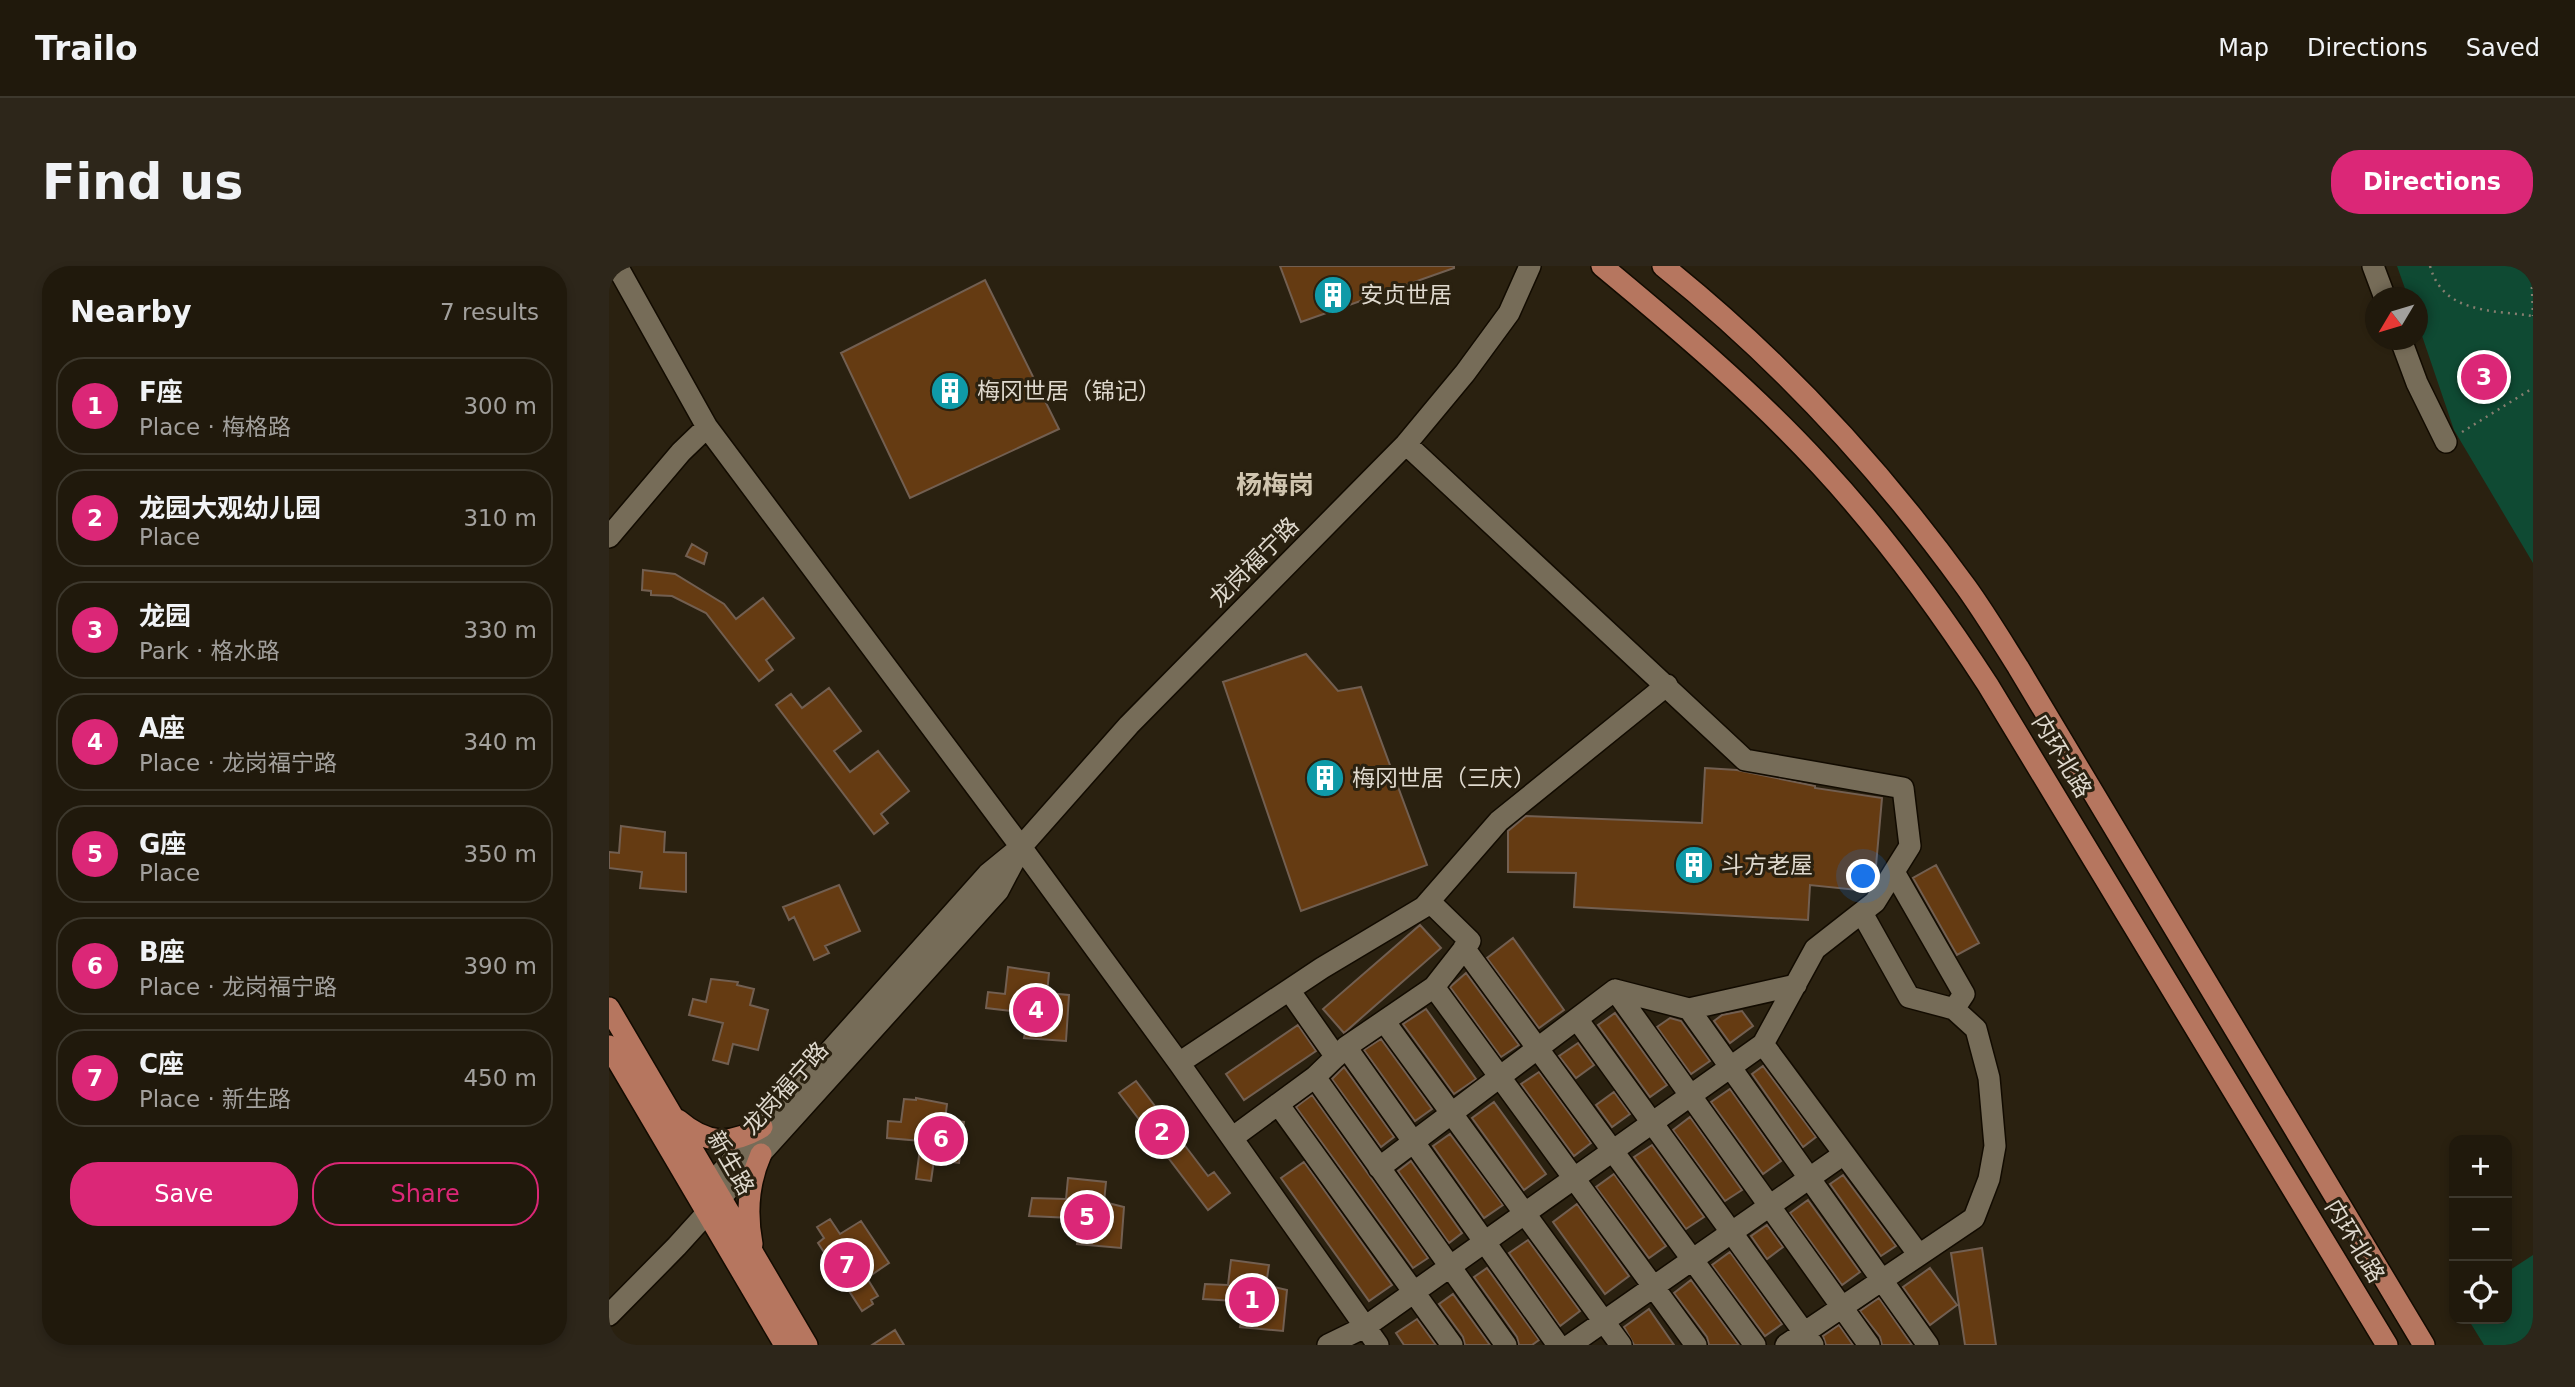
<!DOCTYPE html>
<html lang="en">
<head>
<meta charset="utf-8">
<style>
	:root { --surface:#20190c; --page:#2d261a; --text:#f1f3f6; --muted:#a2a09d; --line:#3d382d; --accent:#db2777 }
	body { margin:0; font-family:"DejaVu Sans","Noto Sans SC",sans-serif; background:var(--page); color:var(--text) }
	.controls { position:absolute; right:21px; bottom:21px; display:grid; overflow:hidden; border-radius:14px; box-shadow:0 4px 10px #0003 }
	.controls button { width:63px; height:63px; display:grid; place-items:center; padding:0; border:0; border-bottom:2px solid var(--line); background:var(--surface); color:var(--text); font:35px sans-serif }
	.compass { position:absolute; left:1756px; top:21px; width:63px; height:63px; border-radius:50%; background:var(--surface); box-shadow:0 4px 10px #0003; rotate:232deg }
	.you { position:absolute; left:1255px; top:611px; width:24px; height:24px; margin:-18px; border:5px solid #fff; border-radius:50%; background:#1a73e8; box-shadow:0 0 0 10px #1a73e833 }
	.badge { display:grid; place-items:center; width:46px; height:46px; border-radius:50%; background:var(--accent); color:#fff; font-size:23px; font-weight:700 }
	.pin { position:absolute; translate:-50% -50%; border:4px solid #fff; box-shadow:0 2px 7px #0006 }
	.list { margin:0; padding:0; list-style:none }
	h2 { display:flex; justify-content:space-between; align-items:center; height:91px; margin:0; padding:0 28px; font-size:30px }
	h2 small { font-size:23px; font-weight:400; color:var(--muted) }
	.list li { display:grid; grid-template-columns:46px 1fr auto; gap:21px; align-items:center; box-sizing:border-box; height:98px; margin:0 14px 14px; padding:0 14px; border:2px solid var(--line); border-radius:28px }
	.list b { display:block; font-size:26px; white-space:nowrap }
	.list p { margin:0; font-size:23px; white-space:nowrap; color:var(--muted) }
	.list em { font-size:23px; font-style:normal; color:var(--muted) }
	.actions { display:flex; gap:14px; padding:21px 28px }
	.actions a { flex:1; padding:16px 0; border:2px solid var(--accent); border-radius:28px; text-align:center; font-size:24px; color:var(--accent) }
	.actions .main { background:var(--accent); color:#fff }
	.icon { flex:none; width:38px; height:38px; fill:none; stroke:currentColor; stroke-width:2; stroke-linecap:round; stroke-linejoin:round }
	.map { position:relative; flex:none; width:1924px; height:1079px; overflow:hidden; border-radius:28px }
	header { display:flex; align-items:center; gap:42px; box-sizing:border-box; height:98px; padding:0 35px; background:var(--surface); border-bottom:2px solid var(--line) }
	header strong { font-size:33px }
	nav { display:flex; gap:38px; margin-inline-start:auto; font-size:24px }
	.intro { display:flex; align-items:center; justify-content:space-between; box-sizing:border-box; height:168px; padding:0 42px }
	h1 { margin:0; font-size:49px }
	.button { padding:18px 32px; border-radius:28px; background:var(--accent); color:#fff; font-size:24px; font-weight:700 }
	main { display:flex; gap:42px; padding:0 42px }
	aside { flex:1; background:var(--surface); border-radius:28px; box-shadow:0 4px 10px #0003 }
	.map>svg:first-child { display:block }
	.green { fill:#0f4a33 }
	.building { fill:#653b12; stroke:#725f51; stroke-width:2 }
	.lines { fill:none; stroke-linecap:round; stroke-linejoin:round }
	.minor-casing { stroke:#120b00; stroke-width:24 }
	.major-casing { stroke:#120b00; stroke-width:24 }
	.path { stroke:#867e70; stroke-width:2.5; stroke-dasharray:2 5; stroke-linecap:butt }
	.minor { stroke:#766c58; stroke-width:21 }
	.major { stroke:#b6765f; stroke-width:21 }
	.labels { text-anchor:middle; stroke-width:6; stroke-linejoin:round; paint-order:stroke }
	.poi-label { font-size:23px; fill:#dfd9ce; stroke:#2a2110; text-anchor:start }
	.street-label { font-size:23px; fill:#dfd9ce; stroke:#2a2110 }
	.quarter-label { font-size:26px; font-weight:bold; fill:#d0c5af; stroke:#2a2110 }
</style>
</head>
<body>
<header>
<strong>Trailo</strong>
<nav><a>Map</a><a>Directions</a><a>Saved</a></nav>
</header>
<div class="intro"><h1>Find us</h1><a class="button">Directions</a></div>
<main>
<aside>
<h2>Nearby<small>7 results</small></h2>
<ul class="list">
<li><span class="badge">1</span><div><b>F座</b><p>Place · 梅格路</p></div><em>300 m</em></li>
<li><span class="badge">2</span><div><b>龙园大观幼儿园</b><p>Place</p></div><em>310 m</em></li>
<li><span class="badge">3</span><div><b>龙园</b><p>Park · 格水路</p></div><em>330 m</em></li>
<li><span class="badge">4</span><div><b>A座</b><p>Place · 龙岗福宁路</p></div><em>340 m</em></li>
<li><span class="badge">5</span><div><b>G座</b><p>Place</p></div><em>350 m</em></li>
<li><span class="badge">6</span><div><b>B座</b><p>Place · 龙岗福宁路</p></div><em>390 m</em></li>
<li><span class="badge">7</span><div><b>C座</b><p>Place · 新生路</p></div><em>450 m</em></li>
</ul>
<div class="actions"><a class="main">Save</a><a>Share</a></div>
</aside>
<div class="map">
<svg width="1924" height="1079" viewBox="0 0 1924 1079">
	<rect width="100%" height="100%" fill="#2a2110"/>
	<path class="green" d="M1788 0H1924V297L1845 164 1809 58 1808 32 1799 31Z
		M1924 989V1079H1875L1859 1053H1898V1006Z"/>
	<path class="building" d="M671 0H845V2L692 56Z
		M376 14 450 163 301 232 232 87Z
		M83 278 98 287 95 298 77 290Z
		M34 304 66 308 115 338 127 353 154 332 185 372 157 394 164 404 150 415 97 347 63 330 42 329V325L33 324Z
		M697 388 729 425 752 421 818 599 692 645 614 416Z
		M220 422 252 465 225 485 241 506 269 485 300 525 272 548 279 557 265 568 167 439 182 428 193 442Z
		M1096 502 1128 504 1206 520V522L1273 532 1266 611 1258 625 1201 619 1199 654 965 641 967 607 899 606V565L917 550 1093 557Z
		M12 560 56 566 55 586 77 587V626L31 622 33 606 0 602V586L10 587Z
		M1327 599 1370 677 1348 689 1304 612Z
		M230 619 251 665 216 680 220 687 205 694 185 651 180 654 174 641Z
		M811 659 832 682 735 767 714 743Z
		M904 672 955 744 930 762 878 692Z
		M399 701 440 707 438 727 460 729 457 775 415 772 418 756 411 746 377 742 379 726 396 728Z
		M857 707 910 779 892 791 841 721Z
		M102 713 129 716 128 719 145 723 141 739 159 744 149 784 124 778 119 798 104 794 114 757 80 749 84 733 97 736Z
		M817 743 867 813 845 828 794 758Z
		M1133 745 1144 760 1121 777 1105 755 1113 749Z
		M1006 747 1058 819 1041 831 989 759Z
		M1061 752 1072 755 1101 795 1082 808 1048 761Z
		M689 759 707 785 635 834 617 808Z
		M772 773 823 843 806 855 755 784Z
		M969 777 985 799 967 812 950 790Z
		M1154 800 1207 871 1194 881 1143 808Z
		M735 801 785 871 772 881 723 813Z
		M930 806 982 877 965 890 912 818Z
		M527 815 599 910 605 906 621 927 599 944 510 827Z
		M1121 823 1172 895 1154 908 1102 836Z
		M1005 826 1021 848 1003 861 987 839Z
		M703 829 819 992 804 1002 687 841Z
		M307 832 338 838 336 854 355 856 350 897 325 894 322 915 307 913 312 875 278 872 279 855 292 856 295 833 307 834Z
		M885 836 937 908 915 924 863 852Z
		M1081 851 1133 924 1116 935 1064 864Z
		M841 868 894 939 875 952 824 880Z
		M1043 879 1095 951 1077 963 1025 891Z
		M802 895 853 967 840 977 789 905Z
		M695 896 783 1019 760 1035 672 912Z
		M1005 908 1057 980 1040 992 987 921Z
		M1234 909 1287 980 1272 990 1221 918Z
		M459 912 497 916 495 936 515 941 512 982 468 978 471 964 463 952 420 950 423 932 457 933Z
		M1199 934 1251 1006 1233 1019 1181 947Z
		M968 938 1020 1010 996 1028 944 956Z
		M221 953 231 968 252 955 280 997 258 1012 269 1030 262 1034 264 1038 253 1045 209 977 215 972 208 961Z
		M1158 959 1174 981 1158 993 1142 970Z
		M919 974 971 1045 951 1060 900 987Z
		M1373 982 1387 1079H1356L1342 987Z
		M1121 986 1173 1058 1156 1070 1103 999Z
		M622 994 660 999 657 1019 678 1024 674 1065 631 1061 634 1046 626 1035 594 1033 596 1018 619 1019Z
		M878 1002 930 1074 923 1079H910L908 1071 865 1011Z
		M1321 1002 1348 1039 1321 1059 1294 1021Z
		M1082 1014 1130 1079H1100L1098 1071 1065 1027Z
		M844 1028 881 1079H856L854 1071 830 1038Z
		M1270 1032 1303 1079H1273L1271 1071 1251 1045Z
		M1040 1043 1065 1079H1025L1015 1061Z
		M808 1053 827 1079H795L787 1067Z
		M1230 1059 1244 1079H1217L1214 1070Z
		M286 1064 295 1079H263Z"/>
	<g class="lines">
		<g class="minor-casing">
			<path id="minor" d="M8 0 98 161 412 581 570 797 769 1079
				M1764 0 1776 32
				M1792 74 1808 117 1837 176
				M0 271 72 186 98 161
				M1285 606 1355 728 1345 743
				M855 682 1146 1079
				M825 721 1087 1079
				M680 724 727 791
				M1006 724 1260 1079
				M1006 724 1080 743 1187 719
				M1080 743 1319 1079
				M968 753 1204 1079
				M775 755 1012 1079
				M1154 778 1310 989
				M737 781 949 1079
				M570 797 713 702 815 641 890 555 1058 419
				M706 811 897 1079
				M669 838 843 1079
				M623 872 706 811 737 781 825 721 861 675 820 635
				M770 902 1006 724
				M97 934 103 917 379 608 412 581 520 459 797 178 856 107 900 47 921 0
				M0 1049 68 980 389 625 408 589
				M719 1079 756 1061 1154 778 1206 683 1266 636 1301 580 1294 522 1136 494 797 178
				M961 1079 1235 888
				M1177 1079 1365 952 1380 913 1386 880 1380 812 1367 763 1345 743 1300 731 1253 647"/>
		</g>
		<g class="major-casing">
			<path id="major" d="M993 0C1069 63 1145 127 1212 200 1275 268 1329 342 1379 419L1778 1079
				M1054 0C1169 92 1270 201 1357 321 1375 346 1392 374 1409 401L1815 1079
				M0 742 198 1079
				M0 780 176 1079
				M69 854C97 878 121 880 153 861
				M143 978C137 946 139 917 152 888"/>
		</g>
		<path class="path" d="M1821 0C1834 48 1884 44 1924 50
			M1922 0 1924 50
			M1853 166 1924 122"/>
		<use href="#minor" class="minor"/>
		<use href="#major" class="major"/>
	</g>
	<defs>
		<g id="building-disc" transform="scale(2.0125)"><circle r="9.5" fill="#0f9aa8" stroke="#2a2110"/><path d="M-4-6H4V6H1V3H-1V6H-4ZM-2.5-4.3h1.7v1.8h-1.7ZM.8-4.3h1.7v1.8H.8ZM-2.5-1h1.7V.8h-1.7ZM.8-1h1.7V.8H.8Z" fill="#fff"/></g>
	</defs>
	<g fill-rule="evenodd">
		<use href="#building-disc" x="724" y="29"/>
		<use href="#building-disc" x="341" y="125"/>
		<use href="#building-disc" x="716" y="512"/>
		<use href="#building-disc" x="1085" y="599"/>
	</g>
	<g class="labels">
		<g class="poi-label">
			<text x="751" y="37">安贞世居</text>
			<text x="368" y="133">梅冈世居（锦记）</text>
			<text x="743" y="520">梅冈世居（三庆）</text>
			<text x="1112" y="607">斗方老屋</text>
		</g>
		<g class="street-label">
			<text transform="translate(645 296) rotate(-45)" y="8">龙岗福宁路</text>
			<text transform="translate(1453 490) rotate(59)" y="8">内环北路</text>
			<text transform="translate(176 822) rotate(-48)" y="8">龙岗福宁路</text>
			<text transform="translate(122 897) rotate(60)" y="8">新生路</text>
			<text transform="translate(1746 975) rotate(59)" y="8">内环北路</text>
		</g>
		<g class="quarter-label">
			<text x="666" y="228">杨梅岗</text>
		</g>
	</g>
</svg>
<div class="controls">
<button>+</button>
<button>−</button>
<button><svg class="icon" aria-label="locate" viewBox="0 0 24 24"><circle cx="12" cy="12" r="6"/><path d="M12 2v4M12 18v4M2 12h4M18 12h4"/></svg></button>
</div>
<svg class="compass" viewBox="-18 -18 36 36"><path d="M0-13l5 13h-10z" fill="#e53935"/><path d="M0 13l5-13h-10z" fill="#a2a09d"/></svg>
<div class="you"></div>
<div class="pin badge" style="left:643px;top:1034px">1</div>
<div class="pin badge" style="left:553px;top:866px">2</div>
<div class="pin badge" style="left:1875px;top:111px">3</div>
<div class="pin badge" style="left:427px;top:744px">4</div>
<div class="pin badge" style="left:478px;top:951px">5</div>
<div class="pin badge" style="left:332px;top:873px">6</div>
<div class="pin badge" style="left:238px;top:999px">7</div>
</div>
</main>
</body>
</html>
